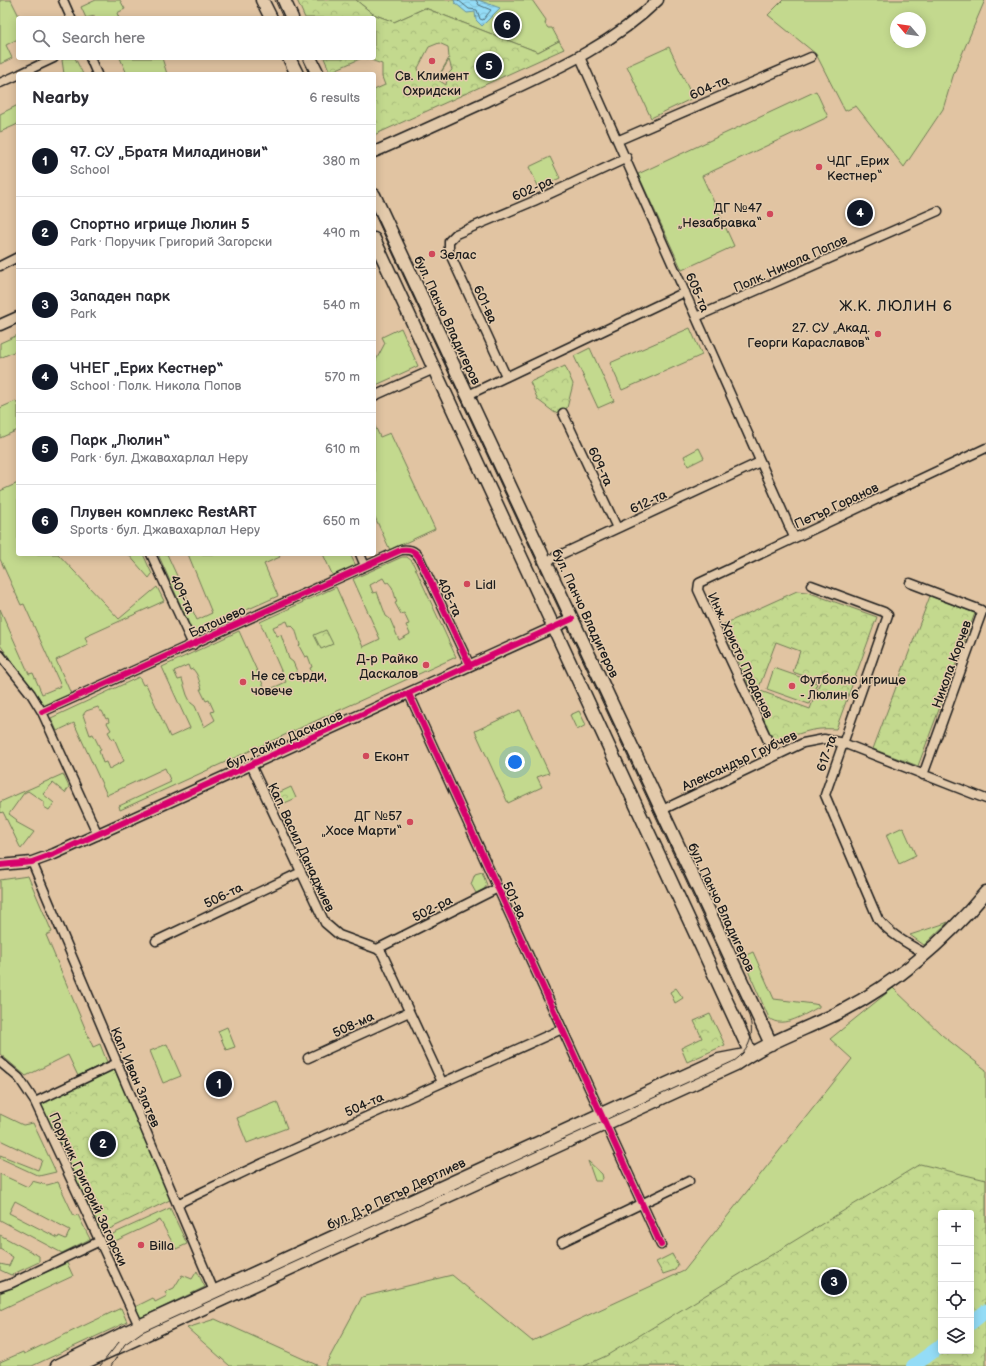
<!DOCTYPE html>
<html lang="en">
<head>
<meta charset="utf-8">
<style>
	:root { --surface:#fff; --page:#f7f7f7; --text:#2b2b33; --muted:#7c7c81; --line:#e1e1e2; --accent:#111827 }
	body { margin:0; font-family:"Balsamiq Sans",sans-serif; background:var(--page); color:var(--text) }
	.controls { position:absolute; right:12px; bottom:12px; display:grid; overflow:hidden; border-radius:4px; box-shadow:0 2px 10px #0003 }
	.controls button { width:36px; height:36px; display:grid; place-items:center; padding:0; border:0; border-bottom:1px solid var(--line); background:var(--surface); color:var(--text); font:20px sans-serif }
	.compass { position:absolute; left:890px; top:12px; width:36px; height:36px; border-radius:50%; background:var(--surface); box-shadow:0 2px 10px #0003; rotate:299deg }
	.you { position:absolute; left:515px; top:762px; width:14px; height:14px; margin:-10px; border:3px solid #fff; border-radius:50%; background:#1a73e8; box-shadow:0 0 0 6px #1a73e833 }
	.badge { display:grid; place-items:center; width:26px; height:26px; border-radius:50%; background:var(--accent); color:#fff; font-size:13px; font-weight:700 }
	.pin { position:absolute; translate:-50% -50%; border:2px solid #fff; box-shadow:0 1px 4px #0006 }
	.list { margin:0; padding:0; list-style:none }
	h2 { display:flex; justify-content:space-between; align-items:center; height:52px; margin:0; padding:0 16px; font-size:17px }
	h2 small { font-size:13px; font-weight:400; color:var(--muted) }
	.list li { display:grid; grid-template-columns:26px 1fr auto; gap:12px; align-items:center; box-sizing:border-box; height:72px; padding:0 16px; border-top:1px solid var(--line) }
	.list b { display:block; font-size:15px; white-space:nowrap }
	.list p { margin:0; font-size:13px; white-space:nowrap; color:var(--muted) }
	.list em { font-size:13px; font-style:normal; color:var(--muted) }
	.icon { flex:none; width:22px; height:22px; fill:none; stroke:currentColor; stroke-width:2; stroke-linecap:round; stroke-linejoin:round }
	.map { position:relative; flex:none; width:986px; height:1366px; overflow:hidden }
	.search { position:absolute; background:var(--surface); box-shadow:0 2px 10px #0003; left:16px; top:16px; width:360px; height:44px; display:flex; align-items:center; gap:10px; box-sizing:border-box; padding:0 14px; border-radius:4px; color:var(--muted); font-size:15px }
	.panel { position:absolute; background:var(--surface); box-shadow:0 2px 10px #0003; left:16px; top:72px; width:360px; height:484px; border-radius:4px }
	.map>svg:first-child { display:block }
	.grass { fill:#c3d98e; stroke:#707a55; fill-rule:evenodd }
	.forest { fill:url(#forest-crowns); stroke:#707a55; fill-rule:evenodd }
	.water { fill:url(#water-waves); stroke:#648f9f }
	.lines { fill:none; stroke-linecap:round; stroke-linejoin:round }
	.shore { stroke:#4c6973; stroke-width:1 }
	.river { stroke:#94dcf6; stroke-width:14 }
	.minor-casing { stroke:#1c1c1c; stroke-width:11 }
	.tertiary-casing { stroke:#1c1c1c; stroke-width:13 }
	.secondary-casing { stroke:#1c1c1c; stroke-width:15 }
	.minor { stroke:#e3caab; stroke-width:8 }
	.tertiary { stroke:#e3caab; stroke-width:10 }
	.secondary { stroke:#e3caab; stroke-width:12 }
	.tram { stroke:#1c1c1c; stroke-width:1 }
	.cycleway-casing { stroke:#e3caab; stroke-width:8 }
	.cycleway { stroke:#d6006c; stroke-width:6 }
	.poi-dot { fill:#d1495b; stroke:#e3caab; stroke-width:1.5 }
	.labels { text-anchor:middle; stroke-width:3; stroke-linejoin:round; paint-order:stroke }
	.poi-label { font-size:13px; fill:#1c1c1c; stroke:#e3caab; text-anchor:start }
	.street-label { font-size:13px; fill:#1c1c1c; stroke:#e3caab }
	.quarter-label { font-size:15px; letter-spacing:1px; fill:#1c1c1c; stroke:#e3caab }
</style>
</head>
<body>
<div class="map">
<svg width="986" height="1366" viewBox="0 0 986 1366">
	<defs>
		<pattern id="forest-crowns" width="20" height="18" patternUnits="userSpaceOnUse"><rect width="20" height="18" fill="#c3d98e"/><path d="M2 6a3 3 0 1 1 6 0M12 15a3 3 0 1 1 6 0" fill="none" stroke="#a7ba7a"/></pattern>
		<pattern id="water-waves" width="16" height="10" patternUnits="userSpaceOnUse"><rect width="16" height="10" fill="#94dcf6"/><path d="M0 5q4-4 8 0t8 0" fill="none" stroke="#7fbcd2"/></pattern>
	</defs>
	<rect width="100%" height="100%" fill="#e1c4a2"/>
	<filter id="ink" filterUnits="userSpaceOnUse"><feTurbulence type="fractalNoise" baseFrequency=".025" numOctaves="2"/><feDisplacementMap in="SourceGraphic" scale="8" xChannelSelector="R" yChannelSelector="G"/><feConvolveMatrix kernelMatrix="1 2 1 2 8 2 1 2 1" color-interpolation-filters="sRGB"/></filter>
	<g filter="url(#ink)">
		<path class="grass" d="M0 0H11L20 18H18V39L6 45 12 58 0 64Z
			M96 0H120L125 9 117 13 119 18H97L95 16 86 18 81 7Z
			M356 0H532L546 20 545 24 548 28H552L559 41 538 52 425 8 394 22 373 14Z
			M783 0H985L954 73 943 109 904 167 856 106 845 111 816 54 768 15ZM896 18H920V42H896Z
			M669 47 693 98 651 118 627 66Z
			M66 58H75L83 74H64L62 60Z
			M120 58H162L167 74H127Z
			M816 91 828 117 702 176 734 246 682 270 638 174Z
			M18 105V124L0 132V114Z
			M550 157 560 178 539 188 529 167Z
			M401 328 418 366 374 386V364L385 343 382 337Z
			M690 328 702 355 622 390 610 363Z
			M18 335V350L0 358V343Z
			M590 348 614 401 598 408 574 356Z
			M16 401 18 406V430L0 438V408Z
			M374 424 380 437 390 433 435 529 390 550 374 515Z
			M18 483V554H58L119 619 157 587 164 601 85 637 88 645 56 660 72 696 46 708 0 645V609L29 674 33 673 42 694 61 686 24 604 21 605 0 559V491Z
			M128 554H143L152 574 149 578Z
			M158 554H167L197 620 212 613 188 554H278L280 557 264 564 278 596 208 627 211 634 196 640Z
			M323 554H350L356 566 333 576Z
			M402 557H407L412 561 456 657 120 810 119 806 171 782 165 768 107 795 74 723 57 731 51 718 139 677 143 685 146 684 170 737 190 728 162 667 239 631 266 691 286 682 260 622 336 587 363 647 380 639 353 579ZM383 578 386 583 388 582C389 584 391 585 392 587 394 591 395 597 397 602L395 603 401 614 404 613 409 624 406 625 410 634 399 640 390 619 386 616 377 592 373 593 370 585ZM287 621 289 626 291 625 295 629C297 634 298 638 300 645L299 646 305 657 308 656 312 667 310 668 313 676 302 683 293 662 289 659 281 635 277 636 273 627ZM188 665 190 670 193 669 196 673C199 678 199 682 202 689H200L206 701 209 700 214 711 211 712 215 720 204 727 195 706 191 703 187 695 182 679 178 680 174 671ZM98 707 100 711H102L106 719 108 718 109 722 107 723 111 730 108 732 112 739 114 738 124 761 109 769 106 762 103 763 99 751 101 750 93 734 90 735 83 715 86 711Z
			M774 668 817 683 809 704 767 689Z
			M520 710 549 773 537 777 542 787 508 803 475 731Z
			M579 711 586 725 577 730 570 715Z
			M63 774 69 787 65 793 53 783 43 794 54 803 49 810 44 807V802L28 791 24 793 9 814 17 820 16 822 34 832 21 849 3 812 0 813V802Z
			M903 827 916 856 899 864 886 835Z
			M482 872 487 885 484 889 476 893 471 884 475 874Z
			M28 876 52 932 46 935 93 1047 100 1044 107 1062 78 1076 68 1055 26 1076 0 1054V880Z
			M948 922 924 945 910 935 943 924Z
			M753 952 774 999 814 1004 819 1005V1007C806 1013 783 1030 769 1018L742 957Z
			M893 988 942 1035 986 1070V1324L971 1213H941V1351L949 1366H325L362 1297 452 1275 532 1341 684 1271 852 1059 830 1039Z
			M227 1027 235 1047 226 1050 218 1031Z
			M167 1044 181 1076 163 1083 150 1051Z
			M277 1102 287 1128 247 1143 237 1118Z
			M0 1114 23 1125 33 1123 56 1172 39 1176 0 1158V1155L38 1170 42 1160 0 1140Z
			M588 1161 602 1174 603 1178 601 1181H595Z
			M0 1174 28 1187 32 1181 47 1185 58 1182 74 1216 78 1215 90 1239 62 1253 0 1220ZM15 1201 70 1230 66 1239 59 1236 58 1238 9 1213Z
			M170 1208 187 1244 176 1249 160 1220 113 1242 120 1258 118 1259 106 1237Z
			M0 1235 39 1256V1262L11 1275 0 1270V1264L9 1266 13 1257 0 1249Z
			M67 1263 73 1276 0 1310V1293Z
			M197 1271 205 1287 140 1318 135 1307 153 1298 155 1302 167 1296 165 1292 174 1288 182 1275 192 1279Z
			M121 1308 127 1322 32 1366H0V1362L23 1352 24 1354Z
			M215 1319 319 1366H230L187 1328Z"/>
		<path class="forest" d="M297 0H356L373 14 394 22 425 8 538 52 559 41 564 49 374 135V90L385 85 382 77V64L365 58H374V18H305ZM439 43 448 47 449 58 437 79 432 80 419 73 418 68 429 47ZM449 60 452 70 448 74 446 85 437 79Z
			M324 58H362L330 72Z
			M565 366 573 384 567 408 555 413 538 400 530 382Z
			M699 448 704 458 688 466 684 456Z
			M797 591 807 592 877 617 836 729C811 727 797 734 775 744L722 625ZM776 642 800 651 793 672 820 682 810 709 758 690Z
			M930 596 975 613 918 766 873 749Z
			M326 630 333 644 321 649 314 635Z
			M291 787 296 798 280 805 276 794Z
			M676 988 683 998 675 1003 670 992Z
			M710 1014 725 1045 687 1062 681 1048 702 1038 694 1021Z
			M117 1063 174 1198 97 1235 35 1102Z
			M920 1164 986 1180V1366H584L606 1356ZM941 1213H971V1351H941Z
			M672 1254 678 1265 675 1270 663 1274 656 1262Z"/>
		<path class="water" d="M454 0H478L500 8 482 26 476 20 475 12 467 13 455 3Z"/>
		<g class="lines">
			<path class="shore" d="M458 0 469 9 477 10 480 19 483 20 491 10 479 5 476 0"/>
			<path class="river" d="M971 1323 986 1311
				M913 1366 941 1346"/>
			<g class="minor-casing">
				<path id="minor" d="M63 0 71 18
					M580 57 794 537
					M90 58 97 74
					M20 74 54 58
					M0 83 18 75
					M619 140 811 57
					M0 266 18 257
					M696 317 938 211
					M506 376 449 252V241L456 234 534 201 627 158
					M468 395 685 292
					M374 396 434 369
					M563 413 617 528
					M151 554 193 645
					M360 554 365 566
					M547 561 760 462
					M910 583 981 610 982 612 923 775
					M811 585 884 612 888 615 825 795 878 919C891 935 908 944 926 954
					M0 655 31 694 42 712 98 835
					M409 694 661 1245
					M42 712 401 550C409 549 414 550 419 557L470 666
					M775 756 698 590 699 583 986 448
					M251 765 325 923 339 935 377 949 382 953 442 1082
					M662 810 803 743 824 739 843 743 986 799
					M32 862 216 1296
					M156 941 301 872
					M377 949 498 888
					M308 1058 409 1012
					M0 1062 19 1078 35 1102 141 1330
					M35 1102 117 1063
					M177 1204 263 1163 562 1029
					M562 1242 689 1181
					M0 1287 12 1283 100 1241"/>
			</g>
			<g class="tertiary-casing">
				<path id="tertiary" d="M374 152C414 135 454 116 494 98 552 71 611 46 658 0
					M0 325 18 317
					M0 865 32 862 54 854 572 619"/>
			</g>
			<g class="secondary-casing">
				<path id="secondary" d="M262 0 271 18
					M284 0 292 18
					M289 58 297 74
					M310 58 318 74
					M374 195 771 1044
					M374 239 751 1054
					M57 1366 139 1326 719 1060 745 1055
					M77 1366 736 1064C768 1041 807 1029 842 1011 898 982 946 940 986 892"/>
			</g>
			<use href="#minor" class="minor"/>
			<use href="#tertiary" class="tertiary"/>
			<use href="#secondary" class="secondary"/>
			<path class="tram" d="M275 0 283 18
				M302 58 309 74
				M100 1366 119 1342
				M111 1366 125 1344 142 1332 734 1061C750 1050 755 1034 749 1016L374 213"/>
			<g class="cycleway-casing">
				<path id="cycleway" d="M409 694 661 1245
					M42 712 401 550C409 549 414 550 419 557L470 666
					M0 865 32 862 54 854 572 619"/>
			</g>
			<use href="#cycleway" class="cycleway"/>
		</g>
	</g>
	<g class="poi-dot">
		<circle cx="432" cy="61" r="4"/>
		<circle cx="819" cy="167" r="4"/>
		<circle cx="770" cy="214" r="4"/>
		<circle cx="432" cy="254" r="4"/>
		<circle cx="878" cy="334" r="4"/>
		<circle cx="467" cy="584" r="4"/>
		<circle cx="426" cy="665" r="4"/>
		<circle cx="243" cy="682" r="4"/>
		<circle cx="792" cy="686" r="4"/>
		<circle cx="366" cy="756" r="4"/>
		<circle cx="410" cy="822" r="4"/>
		<circle cx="141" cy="1245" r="4"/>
	</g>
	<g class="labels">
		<g class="poi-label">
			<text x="432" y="80" text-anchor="middle">Св. Климент<tspan x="432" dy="15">Охридски</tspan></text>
			<text x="827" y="165">ЧДГ „Ерих<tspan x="827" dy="15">Кестнер“</tspan></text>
			<text x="762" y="212" text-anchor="end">ДГ №47<tspan x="762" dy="15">„Незабравка“</tspan></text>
			<text x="440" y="259">Зелас</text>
			<text x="870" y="332" text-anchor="end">27. СУ „Акад.<tspan x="870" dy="15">Георги Караславов“</tspan></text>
			<text x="475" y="589">Lidl</text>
			<text x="418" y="663" text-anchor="end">Д-р Райко<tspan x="418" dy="15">Даскалов</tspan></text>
			<text x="251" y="680">Не се сърди,<tspan x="251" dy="15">човече</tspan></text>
			<text x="800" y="684">Футболно игрище<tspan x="800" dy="15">- Люлин 6</tspan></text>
			<text x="374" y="761">Еконт</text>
			<text x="402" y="820" text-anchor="end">ДГ №57<tspan x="402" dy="15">„Хосе Марти“</tspan></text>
			<text x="149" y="1250">Billa</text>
		</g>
		<g class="street-label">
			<text transform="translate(709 87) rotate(-24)" y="5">604-та</text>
			<text transform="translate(532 188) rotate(-24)" y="5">602-ра</text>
			<text transform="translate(790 263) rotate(-24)" y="5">Полк. Никола Попов</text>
			<text transform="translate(698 292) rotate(67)" y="5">605-та</text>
			<text transform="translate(486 304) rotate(66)" y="5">601-ва</text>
			<text transform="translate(448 320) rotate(65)" y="5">бул. Панчо Владигеров</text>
			<text transform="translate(601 466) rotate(65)" y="5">609-та</text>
			<text transform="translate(648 501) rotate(-25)" y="5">612-та</text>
			<text transform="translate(836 505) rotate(-25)" y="5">Петър Горанов</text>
			<text transform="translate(183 594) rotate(65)" y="5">409-та</text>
			<text transform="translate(450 597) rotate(65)" y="5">405-та</text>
			<text transform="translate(586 613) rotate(65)" y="5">бул. Панчо Владигеров</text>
			<text transform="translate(217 621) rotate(-24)" y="5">Батошево</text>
			<text transform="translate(741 655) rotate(65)" y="5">Инж. Христо Проданов</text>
			<text transform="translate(951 664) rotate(-70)" y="5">Никола Корчев</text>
			<text transform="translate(284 739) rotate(-24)" y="5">бул. Райко Даскалов</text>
			<text transform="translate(826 753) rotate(-71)" y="5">617-та</text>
			<text transform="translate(739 760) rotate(-25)" y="5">Александър Грубчев</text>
			<text transform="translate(302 847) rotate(65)" y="5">Кап. Васил Данаджиев</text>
			<text transform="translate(223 895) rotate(-26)" y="5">506-та</text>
			<text transform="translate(515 900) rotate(65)" y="5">501-ва</text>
			<text transform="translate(722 907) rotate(65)" y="5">бул. Панчо Владигеров</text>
			<text transform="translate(432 908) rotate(-27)" y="5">502-ра</text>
			<text transform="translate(353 1024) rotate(-25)" y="5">508-ма</text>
			<text transform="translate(136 1077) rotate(67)" y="5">Кап. Иван Златев</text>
			<text transform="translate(364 1104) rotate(-24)" y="5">504-та</text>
			<text transform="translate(89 1189) rotate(65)" y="5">Поручик Григорий Загорски</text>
			<text transform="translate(396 1193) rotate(-25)" y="5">бул. Д-р Петър Дертлиев</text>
		</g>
		<g class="quarter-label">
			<text x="896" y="311">Ж.К. ЛЮЛИН 6</text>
		</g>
	</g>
</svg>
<div class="controls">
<button>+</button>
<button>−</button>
<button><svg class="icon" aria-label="locate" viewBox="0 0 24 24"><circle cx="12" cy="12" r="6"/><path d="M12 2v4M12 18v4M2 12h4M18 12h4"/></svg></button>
<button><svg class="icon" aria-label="layers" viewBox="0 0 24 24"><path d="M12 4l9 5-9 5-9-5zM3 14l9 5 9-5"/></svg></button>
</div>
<svg class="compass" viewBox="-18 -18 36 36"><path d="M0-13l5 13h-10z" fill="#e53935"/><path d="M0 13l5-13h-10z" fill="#7c7c81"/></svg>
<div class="you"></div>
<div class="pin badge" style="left:219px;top:1084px">1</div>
<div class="pin badge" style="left:103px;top:1144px">2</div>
<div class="pin badge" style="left:834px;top:1282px">3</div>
<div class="pin badge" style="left:860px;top:213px">4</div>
<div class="pin badge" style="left:489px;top:66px">5</div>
<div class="pin badge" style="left:507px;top:25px">6</div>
<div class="search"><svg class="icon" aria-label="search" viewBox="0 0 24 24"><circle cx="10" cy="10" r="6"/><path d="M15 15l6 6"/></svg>Search here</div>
<section class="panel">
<h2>Nearby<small>6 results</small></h2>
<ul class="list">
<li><span class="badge">1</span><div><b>97. СУ „Братя Миладинови“</b><p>School</p></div><em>380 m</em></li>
<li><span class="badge">2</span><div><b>Спортно игрище Люлин 5</b><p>Park · Поручик Григорий Загорски</p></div><em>490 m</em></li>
<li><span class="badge">3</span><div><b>Западен парк</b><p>Park</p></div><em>540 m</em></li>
<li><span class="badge">4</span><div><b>ЧНЕГ „Ерих Кестнер“</b><p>School · Полк. Никола Попов</p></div><em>570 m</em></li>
<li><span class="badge">5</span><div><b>Парк „Люлин“</b><p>Park · бул. Джавахарлал Неру</p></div><em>610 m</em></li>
<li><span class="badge">6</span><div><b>Плувен комплекс RestART</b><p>Sports · бул. Джавахарлал Неру</p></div><em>650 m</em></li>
</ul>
</section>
</div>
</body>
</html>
